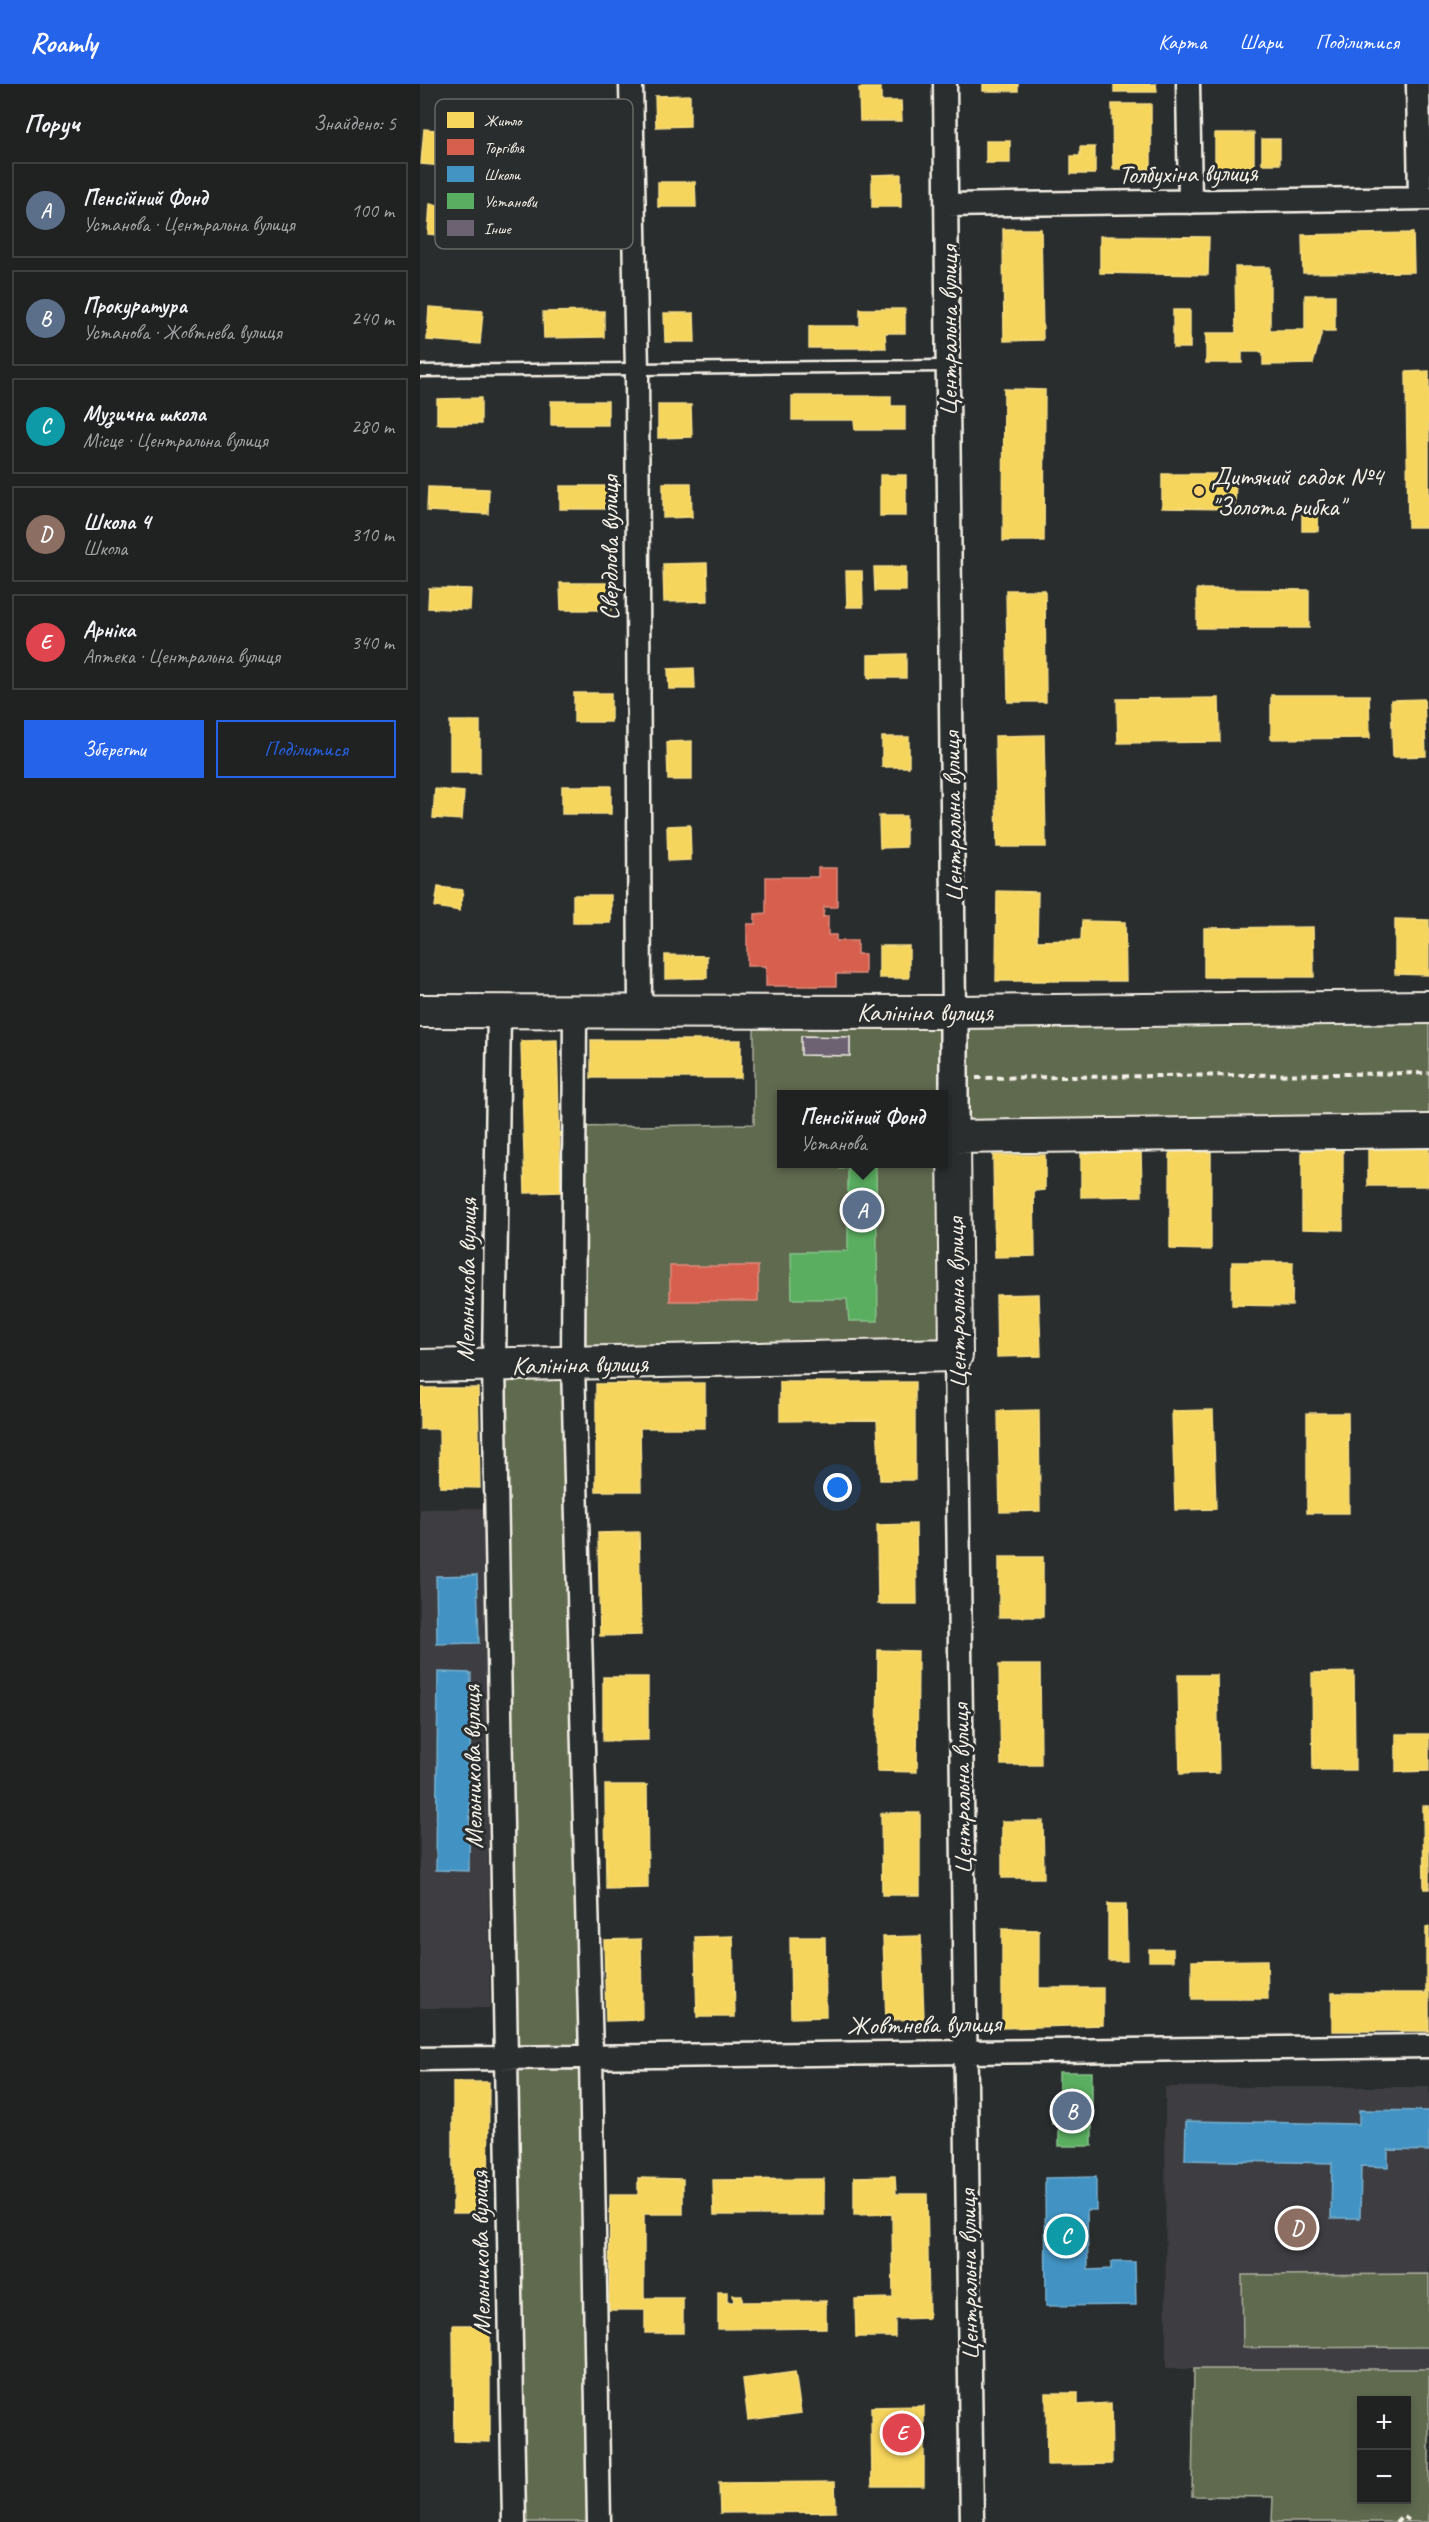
<!DOCTYPE html>
<html lang="uk">
<head>
<meta charset="utf-8">
<style>
	:root { --surface:#202222; --page:#282a2a; --text:#f1f3f6; --muted:#a2a4a5; --line:#3d3f40; --accent:#2563eb }
	body { margin:0; font-family:Caveat,sans-serif; background:var(--page); color:var(--text) }
	.controls { position:absolute; right:18px; bottom:18px; display:grid; overflow:hidden; border-radius:0px; box-shadow:0 3px 9px #0003 }
	.controls button { width:54px; height:54px; display:grid; place-items:center; padding:0; border:0; border-bottom:2px solid var(--line); background:var(--surface); color:var(--text); font:30px sans-serif }
	.you { position:absolute; left:418px; top:1404px; width:21px; height:21px; margin:-15px; border:4px solid #fff; border-radius:50%; background:#1a73e8; box-shadow:0 0 0 9px #1a73e833 }
	.badge { display:grid; place-items:center; width:39px; height:39px; border-radius:50%; background:var(--accent); color:#fff; font-size:20px; font-weight:700 }
	.pin { position:absolute; translate:-50% -50%; border:3px solid #fff; box-shadow:0 2px 6px #0006 }
	.popup { position:absolute; left:357px; top:1006px; width:171px; height:78px; box-sizing:border-box; display:grid; place-content:center; border-radius:0px; background:var(--surface); filter:drop-shadow(0 2px 4px #0005); font-size:20px; white-space:nowrap; color:var(--muted) }
	.popup b { font-size:22px; color:var(--text) }
	.popup::after { content:''; position:absolute; left:50%; top:100%; margin-left:-12px; border:12px solid transparent; border-top-color:var(--surface) }
	.list { margin:0; padding:0; list-style:none }
	h2 { display:flex; justify-content:space-between; align-items:center; height:78px; margin:0; padding:0 24px; font-size:26px }
	h2 small { font-size:20px; font-weight:400; color:var(--muted) }
	.list li { display:grid; grid-template-columns:39px 1fr auto; gap:18px; align-items:center; box-sizing:border-box; height:96px; margin:0 12px 12px; padding:0 12px; border:2px solid var(--line); border-radius:0px }
	.list b { display:block; font-size:22px; white-space:nowrap }
	.list p { margin:0; font-size:20px; white-space:nowrap; color:var(--muted) }
	.list em { font-size:20px; font-style:normal; color:var(--muted) }
	.actions { display:flex; gap:12px; padding:18px 24px }
	.actions a { flex:1; padding:14px 0; border:2px solid var(--accent); border-radius:0px; text-align:center; font-size:21px; color:var(--accent) }
	.actions .main { background:var(--accent); color:#fff }
	.map { position:relative; flex:none; width:1009px; height:2438px; overflow:hidden }
	header { display:flex; align-items:center; gap:36px; box-sizing:border-box; height:84px; padding:0 30px; background:var(--accent); color:#fff }
	header strong { font-size:28px }
	nav { display:flex; gap:33px; margin-inline-start:auto; font-size:21px }
	main { display:flex }
	aside { flex:1; background:var(--surface) }
	.map>svg:first-child { display:block }
	.built { fill:#3e3d42 }
	.green { fill:#616a50; stroke:#aaae9c; stroke-width:1.5; fill-rule:evenodd }
	.homes { fill:#f6d55c; stroke:#f5dd86; stroke-width:1.5 }
	.shops { fill:#d6604d; stroke:#df8c7c; stroke-width:1.5 }
	.schools { fill:#4393c3; stroke:#78afce; stroke-width:1.5 }
	.public { fill:#5aae61; stroke:#88c28a; stroke-width:1.5 }
	.building { fill:#6c6271; stroke:#f4f1e8; stroke-width:1.5 }
	.lines { fill:none; stroke-linecap:round; stroke-linejoin:round }
	.service-casing { stroke:#f4f1e8; stroke-width:15 }
	.minor-casing { stroke:#f4f1e8; stroke-width:27 }
	.tertiary-casing { stroke:#f4f1e8; stroke-width:32 }
	.secondary-casing { stroke:#f4f1e8; stroke-width:36 }
	.path { stroke:#f4f1e8; stroke-width:4; stroke-dasharray:6 4.5; stroke-linecap:butt }
	.service { stroke:#2a2d2e; stroke-width:10 }
	.minor { stroke:#2a2d2e; stroke-width:22 }
	.tertiary { stroke:#2a2d2e; stroke-width:27 }
	.secondary { stroke:#2a2d2e; stroke-width:32 }
	.poi-dot { fill:#ffd166; stroke:#2a2d2e; stroke-width:2 }
	.labels { text-anchor:middle; stroke-width:6; stroke-linejoin:round; paint-order:stroke }
	.street-label { font-size:26px; fill:#f4f1e8; stroke:#2a2d2e }
	.poi-label { font-size:26px; fill:#f4f1e8; stroke:#2a2d2e; text-anchor:start }
	.key { fill:#2a2d2e; stroke:#676866; stroke-width:1.5 }
	.key-label { font-size:16px; fill:#f4f1e8 }
</style>
</head>
<body>
<header>
<strong>Roamly</strong>
<nav><a>Карта</a><a>Шари</a><a>Поділитися</a></nav>
</header>
<main>
<aside>
<h2>Поруч<small>Знайдено: 5</small></h2>
<ul class="list">
<li><span class="badge" style="background:#5c6f8a">A</span><div><b>Пенсійний Фонд</b><p>Установа · Центральна вулиця</p></div><em>100 m</em></li>
<li><span class="badge" style="background:#5c6f8a">B</span><div><b>Прокуратура</b><p>Установа · Жовтнева вулиця</p></div><em>240 m</em></li>
<li><span class="badge" style="background:#0f9aa8">C</span><div><b>Музична школа</b><p>Місце · Центральна вулиця</p></div><em>280 m</em></li>
<li><span class="badge" style="background:#8d6e63">D</span><div><b>Школа 4</b><p>Школа</p></div><em>310 m</em></li>
<li><span class="badge" style="background:#e0444e">E</span><div><b>Арніка</b><p>Аптека · Центральна вулиця</p></div><em>340 m</em></li>
</ul>
<div class="actions"><a class="main">Зберегти</a><a>Поділитися</a></div>
</aside>
<div class="map">
<svg width="1009" height="2438" viewBox="0 0 1009 2438">
	<rect width="100%" height="100%" fill="#2a2d2e"/>
	<filter id="ink" filterUnits="userSpaceOnUse"><feTurbulence type="fractalNoise" baseFrequency=".0167" numOctaves="2"/><feDisplacementMap in="SourceGraphic" scale="12" xChannelSelector="R" yChannelSelector="G"/><feConvolveMatrix kernelMatrix="1 2 1 2 8 2 1 2 1" color-interpolation-filters="sRGB"/></filter>
	<g filter="url(#ink)">
		<path class="built" d="M64 1424 70 1924H0V1425Z
			M745 2003H1009V2285H746Z"/>
		<path class="green" d="M1009 937V1033L523 1039V1010H361V1080H521L523 1261 153 1268 155 1043 334 1040V940Z
			M154 1292 179 2438H93L74 1294Z
			M1009 2190V2263L823 2264 822 2191Z
			M774 2285H1009V2438H852L853 2413 772 2412ZM942 2316H986V2416H942Z"/>
		<path class="homes" d="M563 0H598V7H563Z
			M694 0H736L737 8H694Z
			M439 4H461V17H481L482 37H440Z
			M270 11V42L236 43 235 12Z
			M179 19 180 70H148L146 20Z
			M692 20H731V85H693Z
			M4 45 51 49 48 84 1 80Z
			M795 49H834V93L795 94Z
			M842 55H860V80H842Z
			M566 57H590V79H566Z
			M660 63H675V90H651V72H660Z
			M481 90V123H452V91Z
			M238 98H275L276 123H238Z
			M10 120 54 124 51 154 8 150Z
			M583 145H621L623 256 584 257Z
			M993 149 994 188 883 189 882 151Z
			M680 152 789 153 788 191 680 189Z
			M815 183H850V246H885V211H915V247H902L893 280 843 281V268H822V279H786V249H816Z
			M9 223 63 227 60 260 7 256Z
			M440 225H485V249H465L466 264H389V242H440Z
			M753 226H770V264H753Z
			M184 227V253L124 254 123 228Z
			M244 229H274L275 258H245Z
			M1009 287V443H988L986 288Z
			M584 305 625 306 624 457H583Z
			M372 312H471V322H485V346H435L434 336H372Z
			M61 314V340H17V315Z
			M131 317H188V341H131Z
			M238 321H271L272 353 238 354Z
			M742 390H816L815 425 742 424Z
			M460 391H486V432H460Z
			M243 399H271L272 433 243 434Z
			M140 402H191V425H140Z
			M8 403 69 405 68 430 7 427Z
			M882 423H898V447H882Z
			M287 479 288 517 244 518 243 480Z
			M454 483H486V507H455Z
			M426 487H442L443 523H427Z
			M140 499H191V526H141Z
			M9 504 51 505 50 526 8 524Z
			M777 505 889 506V544H777Z
			M586 506H625L626 618H588Z
			M486 570V594H448V571Z
			M274 584 275 605H249L248 585Z
			M154 609H191V638H154Z
			M851 611H949L950 654 851 655Z
			M799 614 800 658 698 659 697 615Z
			M1004 615 1006 672 973 673 971 616Z
			M30 637H60V689H30Z
			M624 651 626 763H577L575 652Z
			M462 653H489V683H462Z
			M272 657V696H248L247 658Z
			M142 702H191V730H142Z
			M15 705 44 708 42 736 13 734Z
			M459 732H486V763L460 764Z
			M270 741 271 776 248 777 247 742Z
			M18 803 43 806 40 827 15 823Z
			M577 807 618 808 617 857 661 856 662 837 705 838 706 897H576Z
			M153 811H191V839H153Z
			M975 835 1009 836V891L975 890Z
			M893 843 894 893H784V844Z
			M459 862H489V894H459Z
			M245 871 287 872V894L245 895Z
			M137 956 141 1108 105 1109 101 957Z
			M171 956H321V994H171Z
			M882 1064 923 1065V1146L882 1145Z
			M948 1064H1009V1102H948Z
			M721 1066 722 1112 661 1113V1067Z
			M750 1068H791V1166L750 1165Z
			M573 1071H625V1106L614 1107 615 1172 575 1173Z
			M812 1178H873L872 1222 812 1221Z
			M619 1210 621 1272 577 1273 576 1211Z
			M360 1298H495V1396H460L457 1336 360 1337Z
			M285 1299V1344H220L221 1407H176V1300Z
			M0 1304H58L60 1404 20 1403 19 1345H0Z
			M619 1326 620 1427 580 1428 578 1327Z
			M793 1326 796 1425 755 1426 752 1327Z
			M887 1329H928L929 1429H887Z
			M496 1440 497 1520H458L457 1441Z
			M219 1448 221 1551 180 1552 178 1449Z
			M579 1473H623V1533H579Z
			M458 1566 498 1567 497 1688 457 1687Z
			M579 1581H620L621 1681H581Z
			M934 1588 935 1686H893L892 1589Z
			M758 1591H797L799 1689 760 1690Z
			M183 1593H228V1656L183 1657Z
			M976 1650H1009V1687L976 1688Z
			M185 1701H227L228 1804 186 1805Z
			M1003 1722H1009V1805H1004Z
			M461 1729H500V1811H462Z
			M582 1737H623L624 1794H582Z
			M688 1820H706L707 1877H688Z
			M1006 1843H1009V1947H912V1909H1006Z
			M582 1845 619 1846V1904H683V1941L582 1944Z
			M313 1852 315 1933H277L275 1853Z
			M501 1852 504 1935 466 1936 463 1853Z
			M370 1853H405L406 1933 371 1934Z
			M221 1855 222 1936 186 1937 184 1856Z
			M729 1865H753V1877H729Z
			M847 1876 848 1915H772V1877Z
			M33 1998H69L68 2129H33Z
			M475 2092 476 2110H507L509 2234 475 2235V2253H436L435 2215 473 2214 472 2130 434 2131V2093Z
			M218 2094 263 2095V2130H224V2214H263V2249H225V2226H189L190 2111H218Z
			M404 2095V2131H294L293 2096Z
			M298 2208H307V2218H314L313 2211H322V2218L406 2217V2244L298 2245Z
			M33 2241H70V2358L34 2357Z
			M375 2288 381 2329 328 2336 323 2295Z
			M626 2309H658V2321L691 2319 692 2380 627 2381Z
			M504 2322V2402H452L451 2323Z
			M415 2398 416 2428 300 2429 299 2399Z"/>
		<path class="shops" d="M398 784H417V823H404L403 833 408 832V851H416V857H437V870H445V890H416V902H346V882H327V840H335V830L346 829V793H398Z
			M250 1182H338V1217H250Z"/>
		<path class="schools" d="M57 1491 59 1559 17 1560 16 1492Z
			M18 1588 51 1589 49 1787 16 1786Z
			M939 2026 1009 2027V2067L968 2066V2083L941 2082 940 2134H911L912 2079 765 2076 766 2037 939 2040Z
			M676 2093V2126H667L668 2186 691 2185V2178H715L716 2221 626 2222 625 2094Z"/>
		<path class="public" d="M420 1080H456L458 1237H429L427 1215H372L371 1168 428 1167V1084L420 1085Z
			M639 1988H672V2062H639V2040H632V2014H639Z"/>
		<path class="building" d="M381 952 430 953V972L381 971Z"/>
		<g class="lines">
			<g class="service-casing">
				<path id="service" d="M0 287 528 282"/>
			</g>
			<g class="minor-casing">
				<path id="minor" d="M211 0 217 286 220 928
					M525 0 534 928
					M768 0 770 118
					M998 0 1000 114
					M527 121 1009 114
					M79 927 74 1281 94 2438
					M155 928 153 1280 171 1971 179 2438
					M536 1271 552 2438
					M0 1975 1009 1962"/>
			</g>
			<g class="tertiary-casing">
				<path id="tertiary" d="M534 928V1053"/>
			</g>
			<g class="secondary-casing">
				<path id="secondary" d="M0 927 534 928 1009 923
					M0 1282 536 1271 534 1053 1009 1047"/>
			</g>
			<path class="path" d="M556 994 1009 989
				M976 2438 982 2432 992 2438"/>
			<use href="#service" class="service"/>
			<use href="#minor" class="minor"/>
			<use href="#tertiary" class="tertiary"/>
			<use href="#secondary" class="secondary"/>
		</g>
	</g>
	<circle class="poi-dot" cx="779" cy="407" r="6"/>
	<g class="labels">
		<g class="street-label">
			<text transform="translate(768 89) rotate(-1)" y="9">Толбухіна вулиця</text>
			<text transform="translate(528 247) rotate(-90)" y="9">Центральна вулиця</text>
			<text transform="translate(189 464) rotate(-90)" y="9">Свердлова вулиця</text>
			<text transform="translate(532 733) rotate(-91)" y="9">Центральна вулиця</text>
			<text x="505" y="937">Калініна вулиця</text>
			<text transform="translate(46 1196) rotate(-89)" y="9">Мельникова вулиця</text>
			<text transform="translate(536 1219) rotate(-91)" y="9">Центральна вулиця</text>
			<text transform="translate(160 1280) rotate(-1)" y="9">Калініна вулиця</text>
			<text transform="translate(52 1683) rotate(-91)" y="9">Мельникова вулиця</text>
			<text transform="translate(541 1705) rotate(-91)" y="9">Центральна вулиця</text>
			<text transform="translate(504 1940) rotate(-1)" y="9">Жовтнева вулиця</text>
			<text transform="translate(60 2169) rotate(-91)" y="9">Мельникова вулиця</text>
			<text transform="translate(548 2191) rotate(-91)" y="9">Центральна вулиця</text>
		</g>
		<g class="poi-label">
			<text x="791" y="401">Дитячий садок №4<tspan x="791" dy="30">"Золота рибка"</tspan></text>
		</g>
	</g>
	<rect x="15" y="15" width="198" height="150" rx="9" class="key"/>
	<rect x="27" y="28" width="27" height="16" fill="#f6d55c"/>
	<rect x="27" y="55" width="27" height="16" fill="#d6604d"/>
	<rect x="27" y="82" width="27" height="16" fill="#4393c3"/>
	<rect x="27" y="109" width="27" height="16" fill="#5aae61"/>
	<rect x="27" y="136" width="27" height="16" fill="#6c6271"/>
	<g class="key-label">
		<text x="64" y="42">Житло</text>
		<text x="64" y="69">Торгівля</text>
		<text x="64" y="96">Школи</text>
		<text x="64" y="123">Установи</text>
		<text x="64" y="150">Інше</text>
	</g>
</svg>
<div class="controls">
<button>+</button>
<button>−</button>
</div>
<div class="you"></div>
<div class="pin badge" style="left:442px;top:1126px;background:#5c6f8a">A</div>
<div class="popup"><b>Пенсійний Фонд</b>Установа</div>
<div class="pin badge" style="left:652px;top:2027px;background:#5c6f8a">B</div>
<div class="pin badge" style="left:646px;top:2152px;background:#0f9aa8">C</div>
<div class="pin badge" style="left:877px;top:2144px;background:#8d6e63">D</div>
<div class="pin badge" style="left:482px;top:2349px;background:#e0444e">E</div>
</div>
</main>
</body>
</html>
